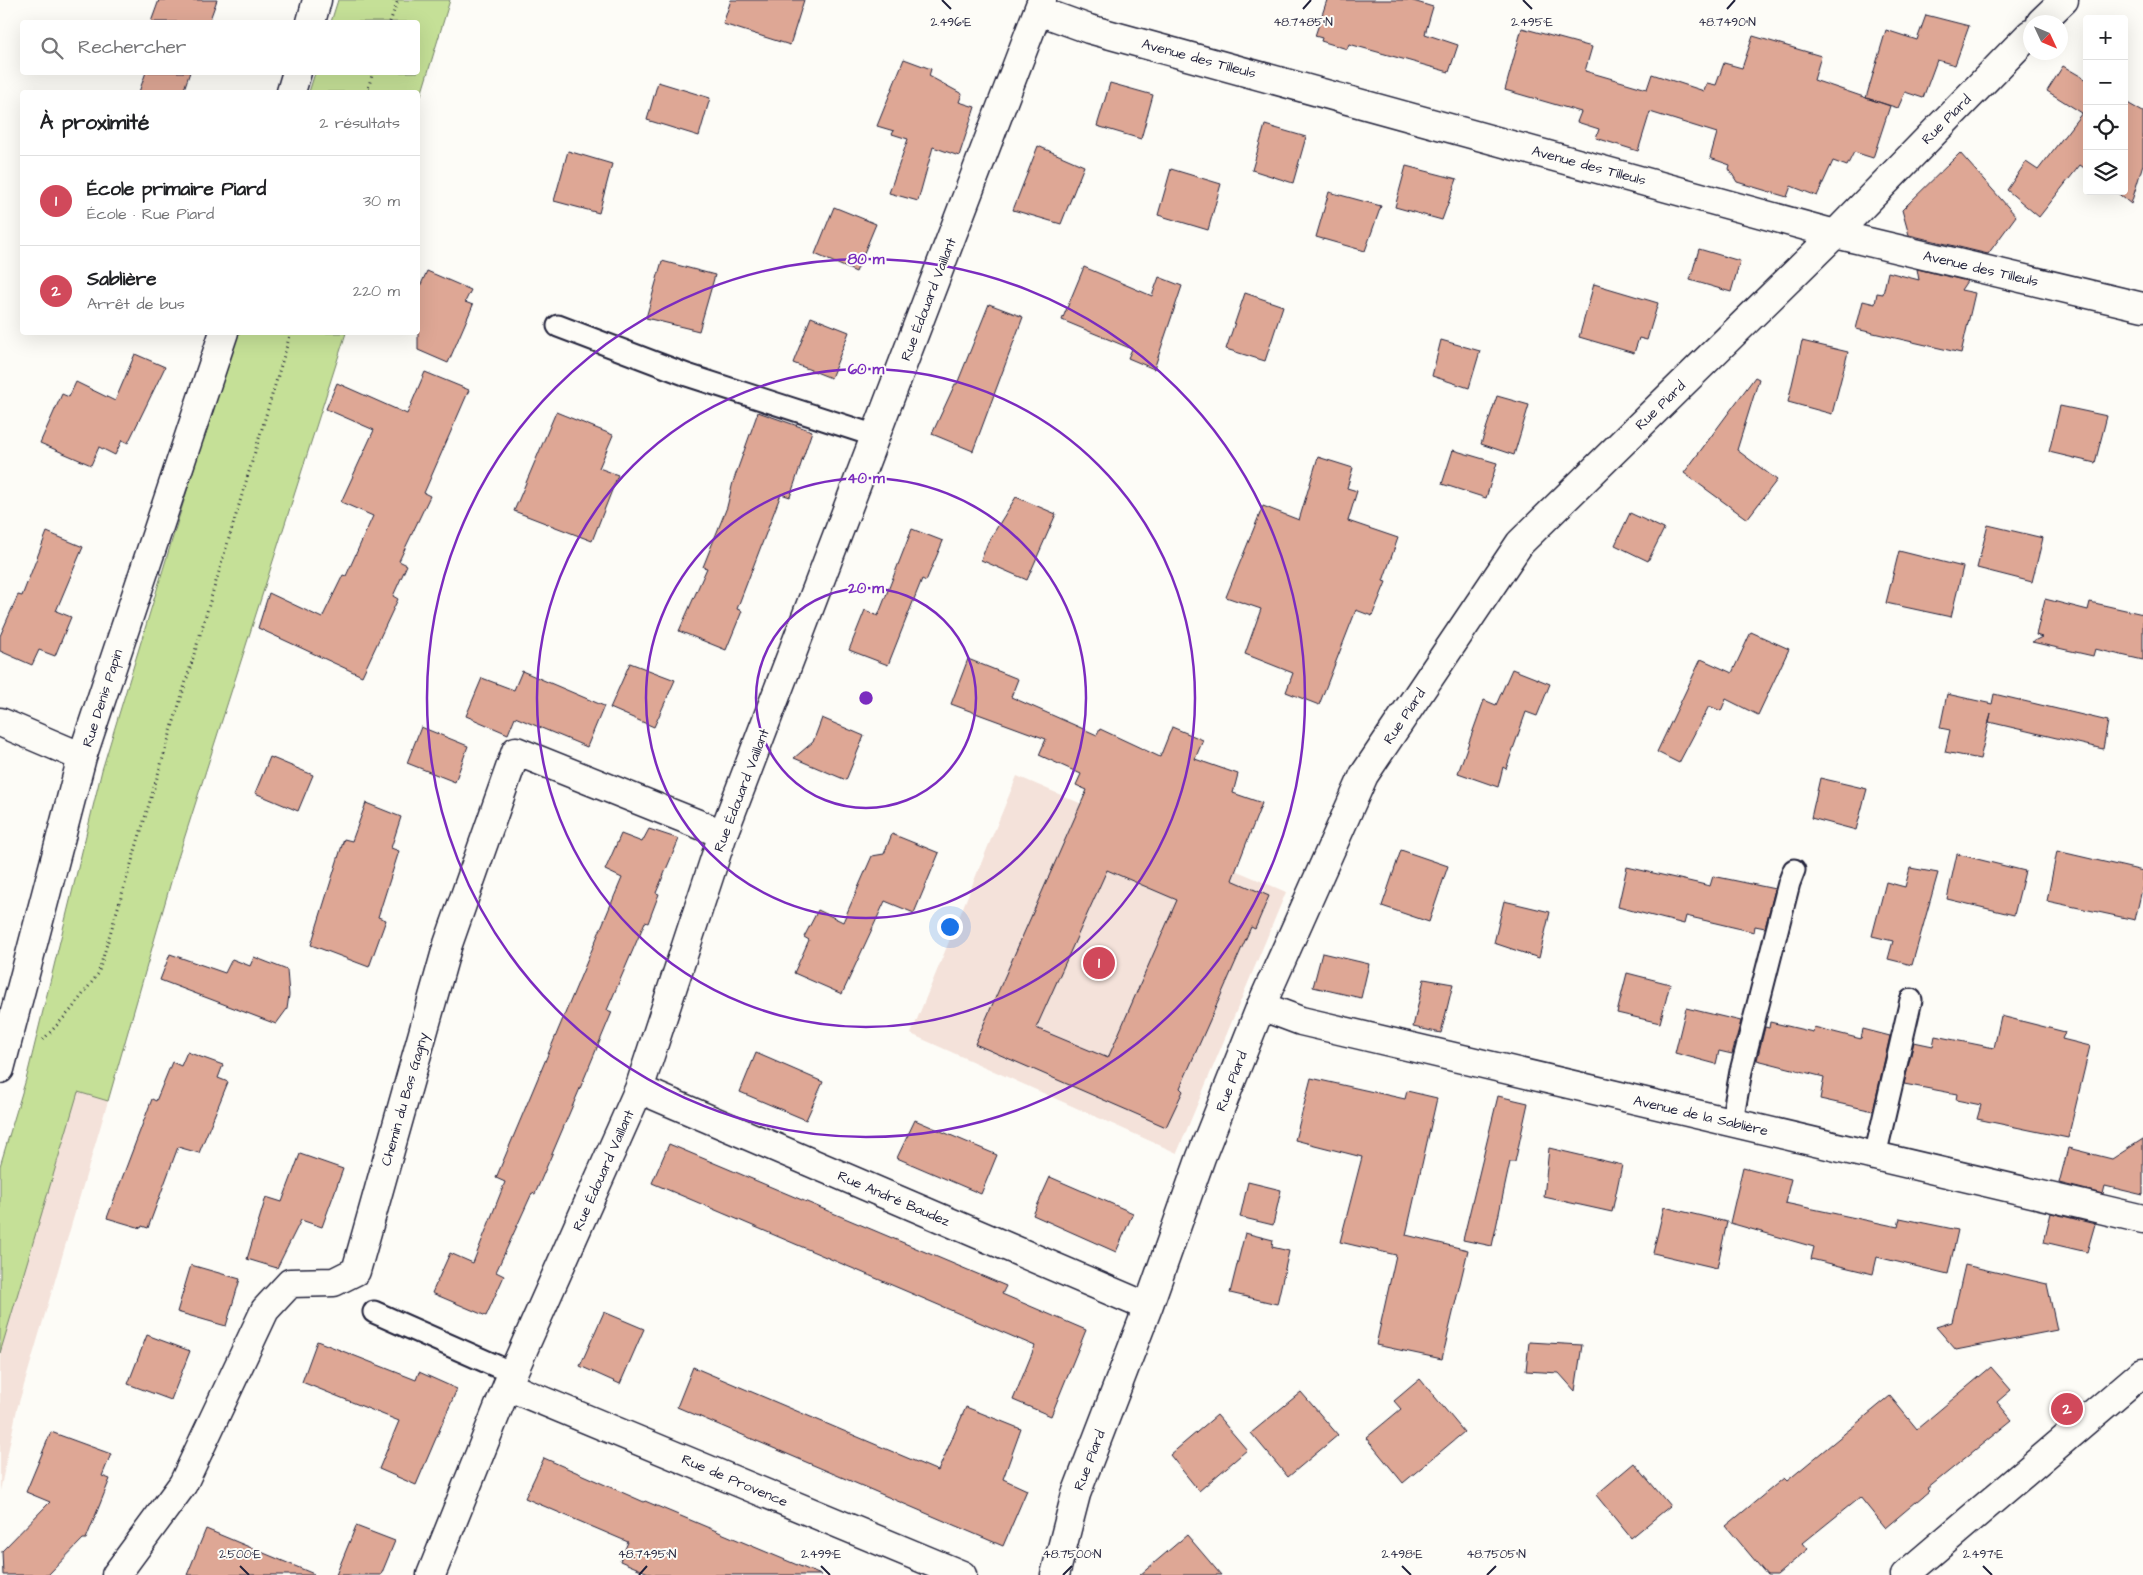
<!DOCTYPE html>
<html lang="fr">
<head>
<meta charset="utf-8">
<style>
	:root { --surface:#fff; --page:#f2f2f2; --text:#202124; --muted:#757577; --line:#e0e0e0; --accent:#d1495b }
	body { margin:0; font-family:"Architects Daughter",sans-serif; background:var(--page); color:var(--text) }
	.controls { position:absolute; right:15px; top:15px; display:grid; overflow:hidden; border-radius:5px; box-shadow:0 5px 20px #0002 }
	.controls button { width:45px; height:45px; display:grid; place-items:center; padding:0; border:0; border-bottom:1px solid var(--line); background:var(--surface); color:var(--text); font:25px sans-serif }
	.compass { position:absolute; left:2023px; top:15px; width:45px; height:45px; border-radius:50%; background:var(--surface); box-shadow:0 5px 20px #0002; rotate:134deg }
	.you { position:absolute; left:949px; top:926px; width:18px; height:18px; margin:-12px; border:4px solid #fff; border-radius:50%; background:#1a73e8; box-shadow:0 0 0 8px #1a73e833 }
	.badge { display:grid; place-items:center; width:32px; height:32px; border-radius:50%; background:var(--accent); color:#fff; font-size:16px; font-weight:700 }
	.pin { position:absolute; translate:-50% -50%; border:2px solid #fff; box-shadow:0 1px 5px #0006 }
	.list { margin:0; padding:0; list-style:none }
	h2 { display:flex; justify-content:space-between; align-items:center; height:65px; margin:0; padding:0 20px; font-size:21px }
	h2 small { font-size:16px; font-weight:400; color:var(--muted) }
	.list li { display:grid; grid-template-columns:32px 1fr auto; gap:15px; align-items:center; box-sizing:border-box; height:90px; padding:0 20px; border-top:1px solid var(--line) }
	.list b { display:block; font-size:19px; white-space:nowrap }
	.list p { margin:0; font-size:16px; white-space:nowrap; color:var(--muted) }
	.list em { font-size:16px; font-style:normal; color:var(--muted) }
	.icon { flex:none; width:28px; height:28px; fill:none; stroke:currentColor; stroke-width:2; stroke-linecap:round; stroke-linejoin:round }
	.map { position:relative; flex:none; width:2143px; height:1575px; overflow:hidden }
	.search { position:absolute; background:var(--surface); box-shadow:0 5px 20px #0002; left:20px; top:20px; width:400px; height:55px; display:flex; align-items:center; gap:12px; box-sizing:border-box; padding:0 18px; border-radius:5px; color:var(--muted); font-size:19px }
	.panel { position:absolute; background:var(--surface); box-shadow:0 5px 20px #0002; left:20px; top:90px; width:400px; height:245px; border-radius:5px }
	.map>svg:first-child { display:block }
	.built { fill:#f4e2da }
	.green { fill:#c5e097; stroke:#748169 }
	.building { fill:#dea795; stroke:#22223b; fill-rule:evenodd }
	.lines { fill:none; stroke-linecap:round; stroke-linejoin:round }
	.lane-casing { stroke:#22223b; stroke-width:25 }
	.street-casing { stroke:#22223b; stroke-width:31 }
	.secondary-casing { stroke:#22223b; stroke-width:31 }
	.path { stroke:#22223b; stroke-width:3; stroke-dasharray:1 4; stroke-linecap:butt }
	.lane { stroke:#fdfcf7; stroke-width:21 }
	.street { stroke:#fdfcf7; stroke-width:28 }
	.secondary { stroke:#fdfcf7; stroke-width:28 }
	.ticks { fill:none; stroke:#22223b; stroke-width:2 }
	.ring { fill:none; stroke:#7b2cbf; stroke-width:2.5 }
	.labels { text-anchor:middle; stroke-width:4; stroke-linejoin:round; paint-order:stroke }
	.street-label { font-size:14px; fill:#22223b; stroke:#fdfcf7 }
	.ticks-label { font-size:12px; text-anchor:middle; fill:#22223b; stroke:#fdfcf7; stroke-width:4; stroke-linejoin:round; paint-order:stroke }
	.centre { fill:#7b2cbf; stroke:#fdfcf7; stroke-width:2.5 }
	.ring-label { font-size:15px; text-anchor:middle; font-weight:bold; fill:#7b2cbf; stroke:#fdfcf7; stroke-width:4; stroke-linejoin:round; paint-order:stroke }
</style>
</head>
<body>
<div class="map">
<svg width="2143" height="1575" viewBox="0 0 2143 1575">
	<rect width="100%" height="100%" fill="#fdfcf7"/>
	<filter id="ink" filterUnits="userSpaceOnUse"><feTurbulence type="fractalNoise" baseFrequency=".02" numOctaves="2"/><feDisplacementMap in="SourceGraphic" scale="10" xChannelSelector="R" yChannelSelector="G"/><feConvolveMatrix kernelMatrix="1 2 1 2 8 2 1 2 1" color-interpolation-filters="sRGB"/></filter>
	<g filter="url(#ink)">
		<path class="built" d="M1017 776 1286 892 1177 1153 911 1034Z
			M27 1076 108 1101 17 1409 0 1491V1166Z"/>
		<path class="green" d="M338 0H450L418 105V92H309L315 73 418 72V22H331Z
			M235 333H346L177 861 108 1101 78 1092 0 1353V1166L27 1076 102 770Z"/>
		<path class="building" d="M159 0H217L209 22H151Z
			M731 0H804L790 45 723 24Z
			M1327 0H1410L1433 7 1425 34 1458 45 1449 72 1349 44 1347 49 1321 41 1322 38 1315 36Z
			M1926 15 1969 26 1955 65 1937 60 1923 98 1905 92 1898 108 1866 98 1886 30 1917 40Z
			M1522 28 1592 47 1585 71 1647 89 1652 74 1704 91 1707 83 1716 85 1724 63 1742 68 1753 36 1821 56 1814 80 1890 106 1873 158 1854 152 1847 166 1833 161 1817 196 1791 186 1787 197 1737 182 1729 169 1730 165 1710 158 1717 133 1650 112 1638 151 1596 138 1599 129 1577 122 1581 112 1505 90Z
			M904 59 931 69 929 76 962 94 959 102 975 107 959 156 933 147 918 201 889 193 908 139 892 134 894 131 877 126Z
			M2063 66 2087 80V170L2080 165 2039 217 2007 190 2026 162 2038 170 2082 113 2047 91Z
			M146 72H190L183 92H139Z
			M658 82 710 98 699 136 647 120Z
			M1110 83 1153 95 1141 139 1097 126Z
			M2124 101 2143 112V164L2131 204 2115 191H2124Z
			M1265 125 1306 137 1293 183 1252 170Z
			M1038 146 1084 166 1061 224 1013 210Z
			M568 151 612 164 599 213 554 201Z
			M1960 153 2016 216 1988 254 1909 235 1902 210Z
			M1406 166 1457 179 1442 220 1395 207Z
			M1171 169 1221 184 1208 230 1158 215Z
			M1329 192 1381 206 1365 251 1316 237Z
			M834 207 876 224 856 272 815 254Z
			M1699 249 1740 261 1731 292 1690 280Z
			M662 261 715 275 699 331 646 318Z
			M1084 267 1152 296 1159 277 1182 286 1154 369 1128 358 1132 349 1062 320Z
			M1917 269 1967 281 1961 290 1975 293 1961 353 1856 329 1863 301 1875 304 1877 293 1883 294 1888 272 1919 280Z
			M427 271 471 290 465 302 473 305 448 363 418 350V291Z
			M1594 284 1658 303 1647 340 1639 338 1634 353 1579 337Z
			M1245 293 1283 306 1265 361 1226 349Z
			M989 304 1023 317 973 451 932 434 955 384H957Z
			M811 317 849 332 831 378 793 363Z
			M1441 340 1480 351 1469 388 1432 376Z
			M1802 341 1848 352 1832 414 1788 402Z
			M135 354 165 367 128 443 122 440 115 455 99 447 91 465 40 443 62 394 69 397 76 382 115 401Z
			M425 372 469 390 424 493 430 496 399 561 407 565 393 596 398 599 362 676 258 628 269 593 322 618 343 575 346 576 373 516 341 502 374 430 326 409 337 383 407 414Z
			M1755 377 1759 379 1737 450 1777 480 1747 519 1684 473Z
			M1497 396 1529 405 1514 455 1481 444Z
			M2060 406 2107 416 2095 463 2049 452Z
			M556 412 613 435 599 468 618 475 592 541 514 511Z
			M758 412 812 431 790 497 781 494 737 609 742 611 726 650 679 631 707 568 703 567 727 507 733 482Z
			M1453 450 1497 463 1486 498 1442 484Z
			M1318 457 1353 468 1347 488 1357 491 1348 521 1398 538 1383 581 1386 582 1372 616 1356 610 1319 705 1286 692 1293 673 1245 654 1261 609 1226 597 1263 506 1299 520Z
			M1016 497 1056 514 1027 580 981 560 988 542Z
			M1630 513 1664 529 1648 561 1615 545Z
			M1988 525 2043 538 2032 582 1977 568Z
			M912 529 943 541 926 581 922 579 888 665 849 650 865 610 878 616Z
			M47 532 83 547 56 611 71 617 55 656 39 650 32 665 0 651V636L18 595 22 596Z
			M1899 551 1963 567 1951 617 1886 603Z
			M2045 599 2088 610 2090 602 2143 614V660L2095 649 2093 656 2032 642 2042 637 2036 635Z
			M1751 632 1789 649 1758 715 1726 699 1721 711 1709 706 1679 763 1657 752 1701 659 1732 673Z
			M968 659 1018 679 1011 697 1097 735 1100 729 1160 757 1172 727 1203 740 1195 759 1238 774 1233 793 1262 803 1232 880 1269 896 1255 929 1251 927 1180 1088 1183 1091 1166 1127 975 1044 1087 790 1076 785 1081 774 1039 755 1046 739 951 704ZM1107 870 1177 900 1108 1058 1036 1028Z
			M630 663 675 680 654 727 610 708Z
			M1512 669 1550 684 1537 716 1526 712 1506 769 1503 767 1498 787 1458 773 1484 700 1496 705Z
			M522 671 604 706 587 747 515 717 508 734 466 716 482 678 514 690Z
			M1947 694 1992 704 1994 694 2108 721 2103 749 1989 722 1991 713 1980 759 1945 752 1950 730 1940 728Z
			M822 718 864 736 846 780 794 758 813 742Z
			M421 727 468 746 455 782 407 763Z
			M270 757 313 775 298 811 255 793Z
			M1820 778 1867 789 1856 830 1811 818Z
			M366 803 401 817 391 848 399 851 378 917 386 920 369 967 311 945 344 839 352 841Z
			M649 829 679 839 656 893 659 894 648 923 645 922 607 1010 612 1012 581 1086 535 1194 532 1193 496 1272 504 1276 486 1316 432 1293 450 1253 473 1263 505 1182 496 1178 622 878 605 870 621 834 642 842Z
			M892 834 939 853 914 913 885 901 842 994 794 973 809 940 804 937 818 910 843 922 872 856 884 854Z
			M1401 850 1448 866 1429 922 1382 906Z
			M2057 851 2143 871V885L2135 920 2047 901Z
			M1957 854 2025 871 2014 915 1947 899Z
			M1627 867 1710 886 1713 876 1775 889 1765 928 1755 926 1754 932 1686 916 1684 924 1618 907Z
			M1910 868 1938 873 1912 965 1888 959 1893 941 1872 936 1886 882 1905 887Z
			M1504 901 1550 912 1539 958 1494 943Z
			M1322 953 1369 964 1361 998 1313 987Z
			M170 954 225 973 232 959 250 966 254 957 287 970 289 995 287 1009 276 1024 160 980Z
			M1627 973 1670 984 1660 1023 1617 1013Z
			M1424 979 1453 984 1441 1033 1413 1027Z
			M1686 1008 1741 1021 1732 1054 1719 1051 1716 1064 1675 1053Z
			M2001 1016 2065 1032 2062 1039 2090 1046 2068 1138 1977 1119 1981 1105 1956 1100 1957 1094 1904 1084 1914 1042 1933 1046 1935 1036 1994 1048Z
			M1770 1022 1813 1032 1814 1027 1861 1039 1863 1029 1890 1036 1873 1111 1820 1099 1824 1077 1757 1060 1765 1027 1769 1028Z
			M187 1052 223 1065 218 1078 228 1082 199 1153 178 1147 148 1228 142 1226 141 1228 107 1218 152 1099 156 1101 172 1062 181 1066Z
			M756 1053 823 1082 806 1120 740 1092Z
			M1311 1078 1405 1099 1407 1091 1437 1098 1406 1235 1468 1250 1442 1359 1376 1345 1396 1255 1340 1242 1362 1157 1295 1140Z
			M1498 1096 1528 1103 1515 1162H1510L1492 1246 1463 1240Z
			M915 1120 997 1155 981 1194 897 1158Z
			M2143 1139V1195L2105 1186 2103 1194 2059 1183 2068 1148 2112 1159Z
			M669 1144 1006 1286 1002 1294 1086 1330 1051 1416 1013 1400 1035 1346 652 1183Z
			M1549 1148 1622 1165 1612 1212 1544 1197Z
			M300 1154 343 1169 322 1227 301 1220 277 1268 247 1259 266 1197 282 1202Z
			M1743 1167 1791 1179 1785 1203 1898 1227 1900 1218 1958 1230 1948 1274 1877 1257 1873 1274 1811 1259 1814 1247 1730 1223Z
			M1050 1177 1133 1213 1116 1252 1033 1215Z
			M1248 1182 1281 1190 1273 1225 1240 1217Z
			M1664 1207 1727 1222 1717 1268 1653 1253Z
			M2051 1213 2095 1224 2087 1252 2044 1242Z
			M1245 1233 1273 1240 1272 1247 1289 1251 1277 1304 1230 1293Z
			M191 1265 240 1279 226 1326 177 1312Z
			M1965 1265 2047 1284 2057 1330 1956 1350 1936 1327 1952 1322Z
			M604 1312 644 1329 620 1384 580 1366Z
			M147 1335 190 1351 171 1400 128 1384Z
			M317 1341 416 1380 419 1372 457 1389 416 1485 379 1469 399 1421 302 1382Z
			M1529 1342 1582 1345 1575 1391 1559 1373 1526 1371Z
			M693 1367 938 1471 966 1407 1021 1429 1003 1479 1027 1490 1003 1546 677 1407Z
			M1991 1367 2011 1390 1997 1402 2012 1420 1927 1489 1929 1491 1885 1528 1860 1497 1803 1543 1808 1549 1777 1575H1767L1726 1526 1784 1478 1787 1481 1890 1396 1917 1429Z
			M1420 1379 1464 1432 1403 1483 1366 1438 1401 1409 1394 1401Z
			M1301 1392 1338 1435 1288 1477 1251 1433Z
			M1217 1415 1247 1450 1199 1491 1170 1455Z
			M51 1432 111 1454 102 1476 110 1479 86 1539H83L48 1575H3L2 1551 50 1502 26 1492Z
			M544 1458 644 1502 645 1501 821 1575H653L620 1561 628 1542 525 1498Z
			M1634 1463 1670 1506 1631 1538 1596 1495Z
			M356 1526 395 1541 381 1575H336Z
			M206 1529 314 1574V1575H187Z
			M1187 1535 1221 1575H1140Z"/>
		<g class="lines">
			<g class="lane-casing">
				<path id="lane" d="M558 326 687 375 876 436
					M1732 1122 1741 1071 1789 883 1794 870
					M1875 1156 1911 1000
					M374 1312 512 1373"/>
			</g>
			<g class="street-casing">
				<path id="street" d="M1039 11 1089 29 1835 234 2143 307
					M311 22 317 0
					M2041 22 2064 0
					M291 92 297 72
					M0 722 82 757
					M1261 1006 1301 1021 2143 1219
					M0 1069 82 757 224 332
					M639 1089 1148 1307
					M507 1386 962 1575
					M116 1575 183 1484 265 1310 290 1283 334 1282 356 1271 448 944 516 751 723 834
					M431 1575 507 1386 639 1089 723 834 1042 0
					M1055 1575 1076 1494 1148 1307 1201 1157 1261 1006 1364 775 1520 543 1835 234 2030 34"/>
			</g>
			<g class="secondary-casing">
				<path id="secondary" d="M1905 1575 2143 1372"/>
			</g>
			<path class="path" d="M390 22 398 0
				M367 92 373 72
				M43 1040 71 1010 98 974 291 332"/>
			<use href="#lane" class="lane"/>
			<use href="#street" class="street"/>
			<use href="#secondary" class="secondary"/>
		</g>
	</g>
	<path class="ticks" d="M942 0 951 9M1523 0 1532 9M1303 9 1311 0M1727 9 1735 0M240 1566 249 1575M821 1566 830 1575M1402 1566 1411 1575M1983 1566 1992 1575M639 1575 647 1566M1063 1575 1072 1566M1487 1575 1496 1566"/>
	<g class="ring">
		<circle cx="866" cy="698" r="110"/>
		<circle cx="866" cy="698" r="220"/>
		<circle cx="866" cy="698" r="329"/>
		<circle cx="866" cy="698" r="439"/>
	</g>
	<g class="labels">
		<g class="street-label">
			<text transform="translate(1199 58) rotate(15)" y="5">Avenue des Tilleuls</text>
			<text transform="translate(1946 119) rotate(-45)" y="5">Rue Piard</text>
			<text transform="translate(1589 165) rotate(15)" y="5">Avenue des Tilleuls</text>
			<text transform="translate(1981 268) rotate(13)" y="5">Avenue des Tilleuls</text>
			<text transform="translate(928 299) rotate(-69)" y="5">Rue Édouard Vaillant</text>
			<text transform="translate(1660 405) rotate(-44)" y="5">Rue Piard</text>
			<text transform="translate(102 698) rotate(-72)" y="5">Rue Denis Papin</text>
			<text transform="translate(1404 716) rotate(-56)" y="5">Rue Piard</text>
			<text transform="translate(741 790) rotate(-69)" y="5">Rue Édouard Vaillant</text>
			<text transform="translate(1231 1081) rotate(-69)" y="5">Rue Piard</text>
			<text transform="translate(404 1099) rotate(-74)" y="5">Chemin du Bas Gagny</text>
			<text transform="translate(1701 1115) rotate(13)" y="5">Avenue de la Sablière</text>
			<text transform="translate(603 1170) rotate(-66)" y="5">Rue Édouard Vaillant</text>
			<text transform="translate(894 1198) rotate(23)" y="5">Rue André Baudez</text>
			<text transform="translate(1089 1460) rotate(-69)" y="5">Rue Piard</text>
			<text transform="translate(735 1480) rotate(23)" y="5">Rue de Provence</text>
		</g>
	</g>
	<g class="ticks-label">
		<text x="951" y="26">2.496°E</text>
		<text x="1532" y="26">2.495°E</text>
		<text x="1303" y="26">48.7485°N</text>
		<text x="1727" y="26">48.7490°N</text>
		<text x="647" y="1558">48.7495°N</text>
		<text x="1072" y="1558">48.7500°N</text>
		<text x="1496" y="1558">48.7505°N</text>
		<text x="240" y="1558">2.500°E</text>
		<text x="821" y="1558">2.499°E</text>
		<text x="1402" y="1558">2.498°E</text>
		<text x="1983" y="1558">2.497°E</text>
	</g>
	<circle cx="866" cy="698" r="8" class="centre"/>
	<g class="ring-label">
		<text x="866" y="264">80 m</text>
		<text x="866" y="374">60 m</text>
		<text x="866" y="483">40 m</text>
		<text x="866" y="593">20 m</text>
	</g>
</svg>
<div class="controls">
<button>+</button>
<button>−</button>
<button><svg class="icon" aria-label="locate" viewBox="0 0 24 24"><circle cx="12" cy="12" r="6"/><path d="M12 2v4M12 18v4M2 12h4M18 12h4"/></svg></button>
<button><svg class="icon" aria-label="layers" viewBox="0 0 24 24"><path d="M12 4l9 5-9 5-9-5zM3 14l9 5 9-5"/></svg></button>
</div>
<svg class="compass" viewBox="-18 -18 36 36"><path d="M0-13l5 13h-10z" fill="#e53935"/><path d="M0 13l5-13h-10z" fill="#757577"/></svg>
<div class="you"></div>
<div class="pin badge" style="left:1099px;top:963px">1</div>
<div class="pin badge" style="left:2067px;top:1409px">2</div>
<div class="search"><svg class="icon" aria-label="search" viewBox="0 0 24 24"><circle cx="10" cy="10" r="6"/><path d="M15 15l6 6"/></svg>Rechercher</div>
<section class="panel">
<h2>À proximité<small>2 résultats</small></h2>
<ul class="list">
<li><span class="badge">1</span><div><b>École primaire Piard</b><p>École · Rue Piard</p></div><em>30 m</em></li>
<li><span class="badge">2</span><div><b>Sablière</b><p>Arrêt de bus</p></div><em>220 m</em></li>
</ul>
</section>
</div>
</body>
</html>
